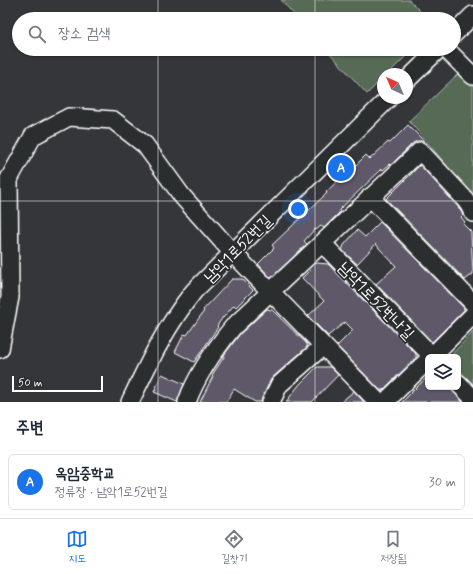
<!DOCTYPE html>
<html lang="ko">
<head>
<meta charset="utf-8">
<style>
	:root { --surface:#fff; --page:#f2f2f3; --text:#1f2937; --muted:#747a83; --line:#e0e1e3; --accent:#1a73e8 }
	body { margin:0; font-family:Mynerve,"Poor Story",sans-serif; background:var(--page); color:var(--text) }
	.controls { position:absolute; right:12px; bottom:12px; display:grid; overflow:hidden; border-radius:6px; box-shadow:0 1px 3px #0004 }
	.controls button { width:36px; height:36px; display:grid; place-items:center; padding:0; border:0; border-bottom:1px solid var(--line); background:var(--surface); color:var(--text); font:20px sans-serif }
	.compass { position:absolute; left:377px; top:68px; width:36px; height:36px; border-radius:50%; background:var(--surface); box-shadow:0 1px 3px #0004; rotate:316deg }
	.scale { position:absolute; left:12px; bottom:10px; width:91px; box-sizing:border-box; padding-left:4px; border:2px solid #fff; border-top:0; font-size:11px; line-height:14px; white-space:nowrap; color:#fff; -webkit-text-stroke:3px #2a2d2e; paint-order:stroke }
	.you { position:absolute; left:298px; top:209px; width:14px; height:14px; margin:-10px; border:3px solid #fff; border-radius:50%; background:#1a73e8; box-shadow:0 0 0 6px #1a73e833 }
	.badge { display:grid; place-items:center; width:26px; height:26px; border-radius:50%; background:var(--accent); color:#fff; font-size:13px; font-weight:700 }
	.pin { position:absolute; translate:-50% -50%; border:2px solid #fff; box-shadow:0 1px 4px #0006 }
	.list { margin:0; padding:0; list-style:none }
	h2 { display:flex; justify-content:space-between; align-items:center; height:52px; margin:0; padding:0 16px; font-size:17px }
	h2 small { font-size:13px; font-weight:400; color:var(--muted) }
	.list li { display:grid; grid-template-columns:26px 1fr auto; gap:12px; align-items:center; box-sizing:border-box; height:56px; margin:0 8px 8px; padding:0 8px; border:1px solid var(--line); border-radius:6px }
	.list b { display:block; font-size:15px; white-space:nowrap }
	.list p { margin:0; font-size:13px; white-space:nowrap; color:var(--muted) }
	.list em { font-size:13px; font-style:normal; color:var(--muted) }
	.icon { flex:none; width:22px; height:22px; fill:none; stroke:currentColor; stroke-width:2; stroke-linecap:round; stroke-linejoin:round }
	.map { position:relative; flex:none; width:473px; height:402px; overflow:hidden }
	.search { position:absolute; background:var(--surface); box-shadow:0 1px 3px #0004; left:12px; right:12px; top:12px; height:44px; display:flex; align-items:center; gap:10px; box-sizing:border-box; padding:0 14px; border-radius:22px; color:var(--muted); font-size:15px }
	.sheet { height:116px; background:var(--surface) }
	nav { display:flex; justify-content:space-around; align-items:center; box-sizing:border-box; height:56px; border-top:1px solid var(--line); background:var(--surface); font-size:11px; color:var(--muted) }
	nav a { display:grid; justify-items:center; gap:2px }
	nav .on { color:var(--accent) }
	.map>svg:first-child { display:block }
	.green { fill:#576b56; stroke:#abb5aa }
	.building { fill:#5f5869; stroke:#fff }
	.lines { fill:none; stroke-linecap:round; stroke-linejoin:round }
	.minor-casing { stroke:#fff; stroke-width:20 }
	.minor { stroke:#2a2d2e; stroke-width:17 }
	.grid { fill:none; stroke:#fff; stroke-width:1; stroke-opacity:0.55 }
	.labels { text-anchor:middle; stroke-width:3.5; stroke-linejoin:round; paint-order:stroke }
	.street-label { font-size:16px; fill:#fff; stroke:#2a2d2e }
</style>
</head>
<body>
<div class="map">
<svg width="473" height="402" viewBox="0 0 473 402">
	<rect width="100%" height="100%" fill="#35363a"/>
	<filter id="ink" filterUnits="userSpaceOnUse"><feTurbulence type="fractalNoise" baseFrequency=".025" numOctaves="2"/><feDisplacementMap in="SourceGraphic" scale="8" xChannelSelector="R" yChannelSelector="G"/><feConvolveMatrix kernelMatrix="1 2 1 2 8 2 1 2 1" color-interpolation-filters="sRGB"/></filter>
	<g filter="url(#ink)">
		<path class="green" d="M281 0H409L428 19H298Z
			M326 49H413L388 74H383V78L367 94Z
			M461 71 473 84V202L464 186 409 121Z
			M473 332V384L458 369V357H453V353Z"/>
		<path class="building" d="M408 125 424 141H417L413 143 391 165 390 164 383 170 382 169 339 210 340 212 324 228 321 226 316 230 315 229 304 241 307 244 271 278 258 264 274 248 272 245 327 193 326 192 343 176 344 177 366 155 370 159 388 142 390 143Z
			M420 165 459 208 463 215 461 217 465 222 463 224 471 232 473 274 465 280 386 199Z
			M380 222 464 308V310L432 342 376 284 396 266 379 248 376 244 357 264 342 250 344 245 357 230 365 237Z
			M317 263 328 264 416 354V358L383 390H380L337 346 353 330 345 322 328 336 308 316 324 301 302 278Z
			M232 279H242L253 290 236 307 234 305 223 318V317L217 326 218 327 194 362 175 352 184 334 187 335 204 311 203 310Z
			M267 309 272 310 307 344V347L272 378 262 398 261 402H255L234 389 226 402H200L213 376 212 375 224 357V355L240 334Z
			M317 367H330L338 375 312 402H286L299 385Z
			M162 374 184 384 177 402 154 392Z
			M428 376V387H449L463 402H402Z
			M354 391 364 402H341Z"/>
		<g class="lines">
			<g class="minor-casing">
				<path id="minor" d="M454 34 473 15
					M446 49 473 76
					M407 80 439 49
					M370 197 473 303
					M322 243 432 356 431 357
					M0 349 10 297 9 179 33 136 69 117 113 120 145 145 182 196 232 252 378 402
					M433 357 432 356 473 315
					M458 383 473 398
					M130 402C149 362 166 326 194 291L389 98
					M187 402C197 374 215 349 233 327L420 151 464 198 469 205 473 213
					M271 402 279 385 323 346
					M385 402 428 360"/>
			</g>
			<use href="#minor" class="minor"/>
		</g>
	</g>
	<path class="grid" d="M158 0V19M315 0V19M158 49V402M315 49V402M0 201H473"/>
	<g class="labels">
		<g class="street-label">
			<text transform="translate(237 248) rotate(-45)" y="6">남악1로52번길</text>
			<text transform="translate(377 300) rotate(46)" y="6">남악1로52번나길</text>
		</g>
	</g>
</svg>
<div class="controls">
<button><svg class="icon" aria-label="layers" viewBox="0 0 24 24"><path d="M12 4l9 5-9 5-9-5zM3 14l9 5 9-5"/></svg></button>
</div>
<svg class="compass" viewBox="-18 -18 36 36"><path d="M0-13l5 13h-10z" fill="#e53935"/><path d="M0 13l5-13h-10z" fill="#747a83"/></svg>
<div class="scale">50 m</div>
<div class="you"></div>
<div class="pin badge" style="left:341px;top:168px">A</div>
<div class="search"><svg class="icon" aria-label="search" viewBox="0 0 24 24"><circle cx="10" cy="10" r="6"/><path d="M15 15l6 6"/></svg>장소 검색</div>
</div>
<section class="sheet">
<h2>주변<small></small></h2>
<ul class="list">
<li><span class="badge">A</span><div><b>옥암중학교</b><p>정류장 · 남악1로52번길</p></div><em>30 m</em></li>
</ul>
</section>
<nav>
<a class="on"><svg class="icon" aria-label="map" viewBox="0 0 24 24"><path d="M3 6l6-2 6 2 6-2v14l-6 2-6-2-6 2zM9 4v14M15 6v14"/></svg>지도</a>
<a><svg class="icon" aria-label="directions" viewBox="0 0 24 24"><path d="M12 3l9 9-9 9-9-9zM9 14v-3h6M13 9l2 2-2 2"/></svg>길찾기</a>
<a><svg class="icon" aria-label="saved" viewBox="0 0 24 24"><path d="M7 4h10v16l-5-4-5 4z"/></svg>저장됨</a>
</nav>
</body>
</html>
